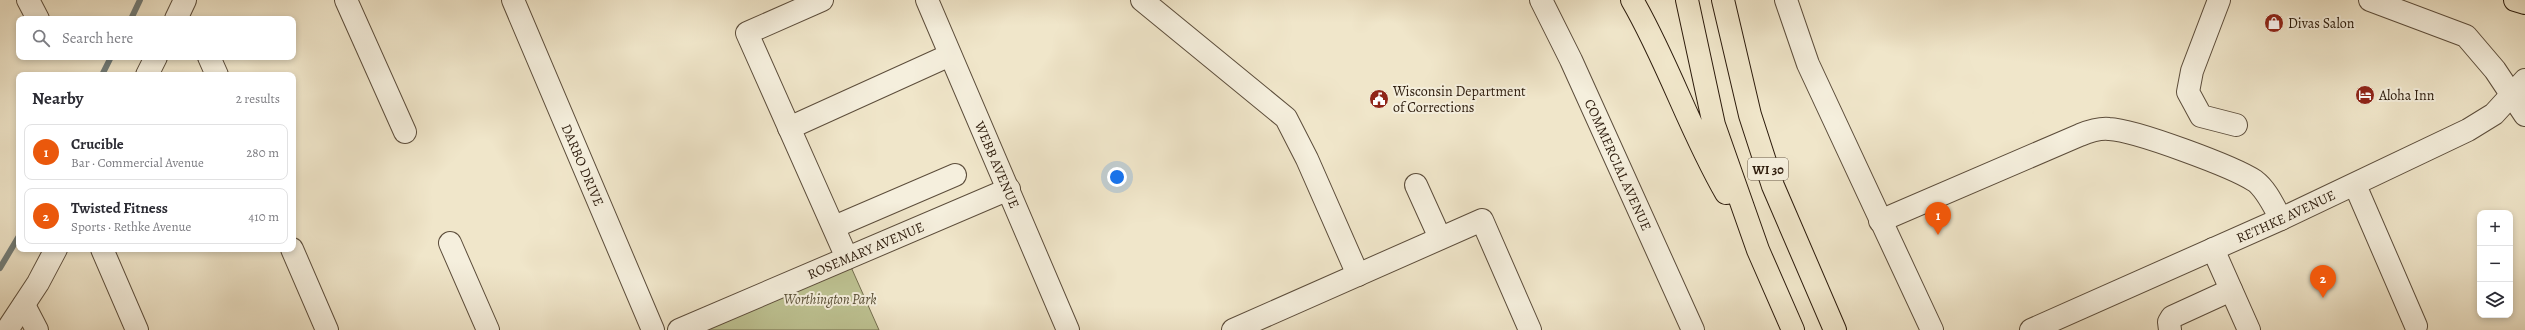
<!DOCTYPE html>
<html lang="en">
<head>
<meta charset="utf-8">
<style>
	:root { --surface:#fff; --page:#f2f2f3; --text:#2b2b33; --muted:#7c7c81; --line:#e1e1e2; --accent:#ea580c }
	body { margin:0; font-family:Alegreya,serif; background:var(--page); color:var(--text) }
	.controls { position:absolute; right:12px; bottom:12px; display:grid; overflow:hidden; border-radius:8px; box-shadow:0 2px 6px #0003 }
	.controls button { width:36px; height:36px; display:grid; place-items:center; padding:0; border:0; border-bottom:1px solid var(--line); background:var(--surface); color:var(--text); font:20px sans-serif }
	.you { position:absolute; left:1117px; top:177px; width:14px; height:14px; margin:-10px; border:3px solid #fff; border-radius:50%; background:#1a73e8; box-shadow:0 0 0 6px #1a73e833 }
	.badge { display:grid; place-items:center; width:26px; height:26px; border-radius:50%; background:var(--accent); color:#fff; font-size:13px; font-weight:700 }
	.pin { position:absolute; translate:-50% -33px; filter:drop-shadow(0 1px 2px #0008) }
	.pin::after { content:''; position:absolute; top:21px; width:14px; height:12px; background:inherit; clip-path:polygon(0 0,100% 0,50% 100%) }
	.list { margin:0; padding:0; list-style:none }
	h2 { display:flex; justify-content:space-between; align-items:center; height:52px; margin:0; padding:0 16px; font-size:17px }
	h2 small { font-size:13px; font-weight:400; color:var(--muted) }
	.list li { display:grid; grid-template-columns:26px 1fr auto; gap:12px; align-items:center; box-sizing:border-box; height:56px; margin:0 8px 8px; padding:0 8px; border:1px solid var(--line); border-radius:8px }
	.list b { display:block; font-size:15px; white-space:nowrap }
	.list p { margin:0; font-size:13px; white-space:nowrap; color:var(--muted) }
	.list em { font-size:13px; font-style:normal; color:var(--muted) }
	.icon { flex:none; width:22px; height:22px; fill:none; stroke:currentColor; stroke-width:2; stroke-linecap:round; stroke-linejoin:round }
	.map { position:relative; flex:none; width:2525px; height:330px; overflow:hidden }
	.search { position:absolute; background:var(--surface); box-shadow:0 2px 6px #0003; left:16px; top:16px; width:280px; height:44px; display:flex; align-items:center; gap:10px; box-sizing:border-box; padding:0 14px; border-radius:8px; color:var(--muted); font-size:15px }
	.panel { position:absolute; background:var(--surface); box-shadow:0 2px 6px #0003; left:16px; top:72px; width:280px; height:180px; border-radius:8px }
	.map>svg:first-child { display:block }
	.park { fill:#bec393; stroke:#746e4f }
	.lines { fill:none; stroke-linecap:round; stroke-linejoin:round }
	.stream { stroke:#717c78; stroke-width:6 }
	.minor-casing { stroke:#5c4d3b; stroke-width:24 }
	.major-casing { stroke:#2b1a0b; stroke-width:24 }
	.highway-casing { stroke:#2b1a0b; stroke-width:24 }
	.minor { stroke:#f5efdd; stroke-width:22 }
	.major { stroke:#f0e6ca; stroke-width:22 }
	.highway { stroke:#f0e6ca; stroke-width:22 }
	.labels { text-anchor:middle; stroke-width:4; stroke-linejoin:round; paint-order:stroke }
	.shield { fill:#f5efdd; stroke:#685a4a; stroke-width:1 }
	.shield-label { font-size:13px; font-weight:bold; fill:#2b1a0b }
	.poi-label { font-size:14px; fill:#2b1a0b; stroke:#f5efdd; text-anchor:start }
	.street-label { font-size:14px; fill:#2b1a0b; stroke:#f5efdd }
	.park-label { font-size:14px; font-style:italic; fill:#574d34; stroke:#f5efdd }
</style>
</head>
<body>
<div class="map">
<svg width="2525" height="330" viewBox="0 0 2525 330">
	<rect width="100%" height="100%" fill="#f0e6ca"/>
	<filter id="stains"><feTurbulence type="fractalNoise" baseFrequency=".005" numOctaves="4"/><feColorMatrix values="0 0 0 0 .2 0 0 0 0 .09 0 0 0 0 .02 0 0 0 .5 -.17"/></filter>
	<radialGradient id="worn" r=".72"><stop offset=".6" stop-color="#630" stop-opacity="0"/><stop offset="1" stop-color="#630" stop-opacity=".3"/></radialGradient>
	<path class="park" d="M847 258 879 330H679Z"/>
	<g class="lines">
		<path class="stream" d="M131 19 140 0
			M102 75 111 57
			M0 268 19 236"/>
		<g class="minor-casing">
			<g id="minor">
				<path d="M28 0 38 19"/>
				<path d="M346 0 405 132"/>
				<path id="s1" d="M513 0 653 330"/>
				<path d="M822 0 747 33 847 258"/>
				<path id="s2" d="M927 0 1068 330"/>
				<path d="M1142 0 1286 118 1307 159 1358 275"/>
				<path id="s3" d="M1541 0 1571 60 1693 330"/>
				<path d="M1786 0 1808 64 1932 330"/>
				<path d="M2219 0 2192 71 2188 92 2201 116 2236 125"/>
				<path d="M2370 0 2466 36 2495 70 2525 115"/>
				<path d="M176 19 185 0"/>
				<path d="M209 57 217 75"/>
				<path d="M147 75 156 57"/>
				<path d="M789 128 950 55"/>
				<path d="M1416 185 1440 238"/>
				<path d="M2355 185 2416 326"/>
				<path d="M1880 221 2080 135C2090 131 2099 128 2109 129 2135 130 2234 167 2255 181 2267 190 2274 207 2281 219"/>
				<path d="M834 227 955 175"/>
				<path d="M450 243 488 330"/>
				<path d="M102 249 137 330"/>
				<path d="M292 249 327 330"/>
				<path d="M2213 249 2249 330"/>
				<path d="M24 305 37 330"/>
				<path d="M7 330 38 283 56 249"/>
				<path id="s4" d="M679 330 1009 189"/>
				<path d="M1233 330 1482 220 1530 330"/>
				<path id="s5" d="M2031 330 2281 219 2468 130 2494 114 2525 80"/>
				<path d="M2170 330 2169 322 2172 317 2231 290"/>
			</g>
		</g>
		<g class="major-casing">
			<path id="major" d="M2515 0 2525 3"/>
		</g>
		<g class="highway-casing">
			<path id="highway" d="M1632 0C1668 62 1690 131 1726 193
				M1687 0 1714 125 1758 250 1793 330
				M1723 0 1750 115 1773 186 1835 330"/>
		</g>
		<use href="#minor" class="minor"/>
		<use href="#major" class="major"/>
		<use href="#highway" class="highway"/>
	</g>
	<defs>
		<g id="shop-disc" transform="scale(1)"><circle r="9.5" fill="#8f2418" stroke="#f5efdd"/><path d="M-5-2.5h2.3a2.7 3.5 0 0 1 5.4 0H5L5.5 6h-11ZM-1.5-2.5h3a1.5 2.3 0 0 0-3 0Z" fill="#fff"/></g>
		<g id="hotel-disc" transform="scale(1)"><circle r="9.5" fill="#8f2418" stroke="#f5efdd"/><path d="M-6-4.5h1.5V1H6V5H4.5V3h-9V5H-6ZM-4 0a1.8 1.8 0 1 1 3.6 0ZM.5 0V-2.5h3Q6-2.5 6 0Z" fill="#fff"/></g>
		<g id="civic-disc" transform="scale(1)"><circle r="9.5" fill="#8f2418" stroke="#f5efdd"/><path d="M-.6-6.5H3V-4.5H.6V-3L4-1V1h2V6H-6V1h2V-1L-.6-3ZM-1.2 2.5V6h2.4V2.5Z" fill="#fff"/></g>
	</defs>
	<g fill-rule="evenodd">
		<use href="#shop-disc" x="2274" y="23"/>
		<use href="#hotel-disc" x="2365" y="95"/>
		<use href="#civic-disc" x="1379" y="99"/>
	</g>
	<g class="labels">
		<rect class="shield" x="1748" y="158" width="40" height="22" rx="3"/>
		<g class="shield-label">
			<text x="1768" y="174">WI 30</text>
		</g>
		<g class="poi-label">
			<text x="2288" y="28">Divas Salon</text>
			<text x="1393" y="96">Wisconsin Department<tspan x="1393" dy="16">of Corrections</tspan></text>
			<text x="2379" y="100">Aloha Inn</text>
		</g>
		<g class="street-label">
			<text dy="5" stroke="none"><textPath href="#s3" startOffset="182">COMMERCIAL AVENUE</textPath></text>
			<text dy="5" stroke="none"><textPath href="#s1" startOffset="179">DARBO DRIVE</textPath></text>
			<text dy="5" stroke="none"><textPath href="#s2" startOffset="179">WEBB AVENUE</textPath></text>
			<text dy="5" stroke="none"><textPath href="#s5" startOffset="279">RETHKE AVENUE</textPath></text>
			<text dy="5" stroke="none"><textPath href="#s4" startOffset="203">ROSEMARY AVENUE</textPath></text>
		</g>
		<g class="park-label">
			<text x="830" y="304">Worthington Park</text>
		</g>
	</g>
	<rect width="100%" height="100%" filter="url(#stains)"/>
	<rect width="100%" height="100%" fill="url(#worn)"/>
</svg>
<div class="controls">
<button>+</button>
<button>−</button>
<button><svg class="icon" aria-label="layers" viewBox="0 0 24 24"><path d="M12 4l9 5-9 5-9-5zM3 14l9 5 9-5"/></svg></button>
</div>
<div class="you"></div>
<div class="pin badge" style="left:1938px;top:235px">1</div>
<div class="pin badge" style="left:2323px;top:298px">2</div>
<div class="search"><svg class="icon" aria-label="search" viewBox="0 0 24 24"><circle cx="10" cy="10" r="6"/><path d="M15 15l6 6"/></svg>Search here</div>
<section class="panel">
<h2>Nearby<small>2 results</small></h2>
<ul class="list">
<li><span class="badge">1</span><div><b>Crucible</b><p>Bar · Commercial Avenue</p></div><em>280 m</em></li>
<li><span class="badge">2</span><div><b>Twisted Fitness</b><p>Sports · Rethke Avenue</p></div><em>410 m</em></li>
</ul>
</section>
</div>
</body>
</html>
